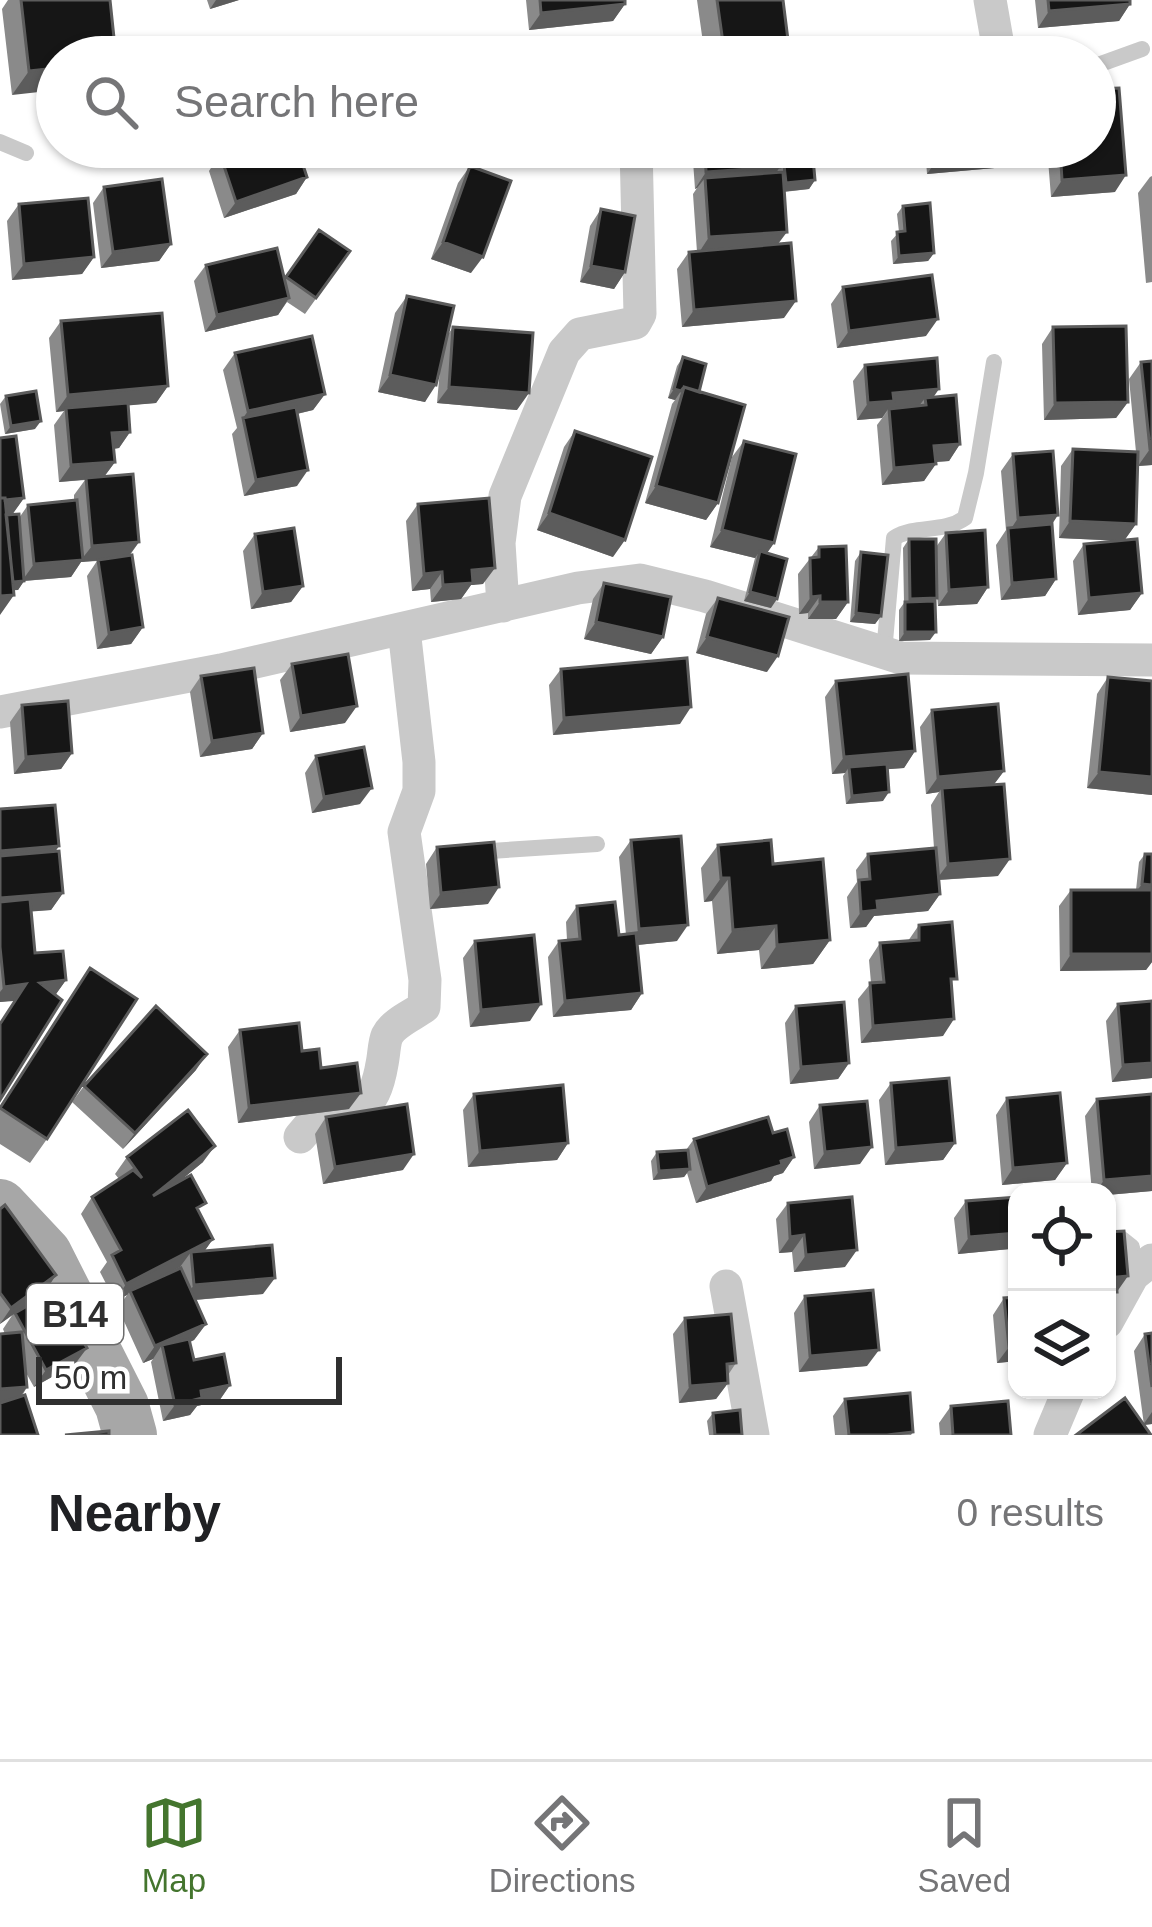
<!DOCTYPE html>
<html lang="en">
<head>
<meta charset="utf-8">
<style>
	:root { --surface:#fff; --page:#f6f6f6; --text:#202124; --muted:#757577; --line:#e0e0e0; --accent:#44752e }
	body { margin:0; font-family:Arial,sans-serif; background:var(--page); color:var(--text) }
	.controls { position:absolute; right:36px; bottom:36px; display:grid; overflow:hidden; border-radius:24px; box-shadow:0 3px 9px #0004 }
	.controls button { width:108px; height:108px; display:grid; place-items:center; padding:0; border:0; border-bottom:3px solid var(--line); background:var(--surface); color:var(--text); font:60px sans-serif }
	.scale { position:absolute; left:36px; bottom:30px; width:306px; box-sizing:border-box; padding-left:12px; border:6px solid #2f2f2f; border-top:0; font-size:33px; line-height:42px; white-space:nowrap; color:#2f2f2f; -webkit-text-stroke:9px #fff; paint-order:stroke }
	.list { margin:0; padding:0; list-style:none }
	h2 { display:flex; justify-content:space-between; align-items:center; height:156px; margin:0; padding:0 48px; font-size:51px }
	h2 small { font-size:39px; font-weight:400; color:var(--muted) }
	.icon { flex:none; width:66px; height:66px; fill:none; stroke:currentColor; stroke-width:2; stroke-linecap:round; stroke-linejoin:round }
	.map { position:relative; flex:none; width:1152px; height:1435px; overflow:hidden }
	.search { position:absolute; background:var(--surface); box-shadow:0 3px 9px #0004; left:36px; right:36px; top:36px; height:132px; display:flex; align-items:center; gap:30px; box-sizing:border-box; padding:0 42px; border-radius:66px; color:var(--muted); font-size:45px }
	.sheet { height:324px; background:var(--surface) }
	nav { display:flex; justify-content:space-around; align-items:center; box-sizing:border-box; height:168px; border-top:3px solid var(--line); background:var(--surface); font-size:33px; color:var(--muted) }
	nav a { display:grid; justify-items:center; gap:6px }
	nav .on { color:var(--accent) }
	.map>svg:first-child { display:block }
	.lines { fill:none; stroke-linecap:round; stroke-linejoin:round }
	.service { stroke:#c9c9c9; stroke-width:16 }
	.minor { stroke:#c9c9c9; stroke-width:33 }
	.primary { stroke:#a7a7a7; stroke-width:54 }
	.wall { fill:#8a8a8a }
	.shaded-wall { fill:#5c5c5c }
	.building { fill:#161616; stroke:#5c5c5c; stroke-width:3 }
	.labels { text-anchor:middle; stroke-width:12; stroke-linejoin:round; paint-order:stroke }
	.shield { fill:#fff; stroke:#6d6d6d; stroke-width:3 }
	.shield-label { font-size:36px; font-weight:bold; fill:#2f2f2f }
</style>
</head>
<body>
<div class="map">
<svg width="1152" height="1435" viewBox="0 0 1152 1435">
	<rect width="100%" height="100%" fill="#fff"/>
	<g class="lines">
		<path class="service" d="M1095 66 1142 49
			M0 142 26 153
			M884 653 894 538C917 524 942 534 965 518L976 473 994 362
			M475 852 597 844
			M1107 1238 1122 1239 1132 1247 1133 1274"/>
		<path class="minor" d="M990 0 1000 57
			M503 606 499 543 505 496 564 352 580 334 635 323 640 314 636 147
			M0 712 221 670 578 588 640 580 705 596 901 658 1152 660
			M300 1137 311 1124C356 1116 374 1112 382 1064 384 1055 384 1043 387 1036 393 1023 413 1015 424 1007L425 980 404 832 419 791V762L404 629
			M726 1286 753 1435
			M1107 1322 1133 1275 1152 1260
			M1050 1435 1069 1390"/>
		<path class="primary" d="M0 1206 45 1254 122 1406 130 1435"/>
	</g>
	<path class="wall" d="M8 0H110L12 95 2 9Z
		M207 0H239L210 9Z
		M526 0H625V4L613 21 529 30Z
		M697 0H783V57H705Z
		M1035 0H1130V4L1119 21 1038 28Z
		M692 147H812L815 180 809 189 784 192 778 244 784 318 682 327 677 269 689 252H697L693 194 697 188 695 189Z
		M925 147H1028V149L1017 166 927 174Z
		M1047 147H1095L1115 192 1051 197Z
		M220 154 307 177 296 194 224 218 209 171Z
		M470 166 471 273 431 259 458 183Z
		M1152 176V282L1146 283 1138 193 1150 177Z
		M104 187 171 244 159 261 101 268 93 203Z
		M19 204 94 257 82 274 12 280 7 221Z
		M903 206 934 253 928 261 893 264 891 241 899 232 897 214Z
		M601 209 625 272 614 289 580 282 590 226Z
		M319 230 350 251 305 314 287 302 278 315 205 332 194 281 206 265 285 279Z
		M843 287 926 336 837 348 831 304Z
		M407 296 447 336 453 327 517 410 437 403 440 369 425 402 378 392 395 313Z
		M61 321 168 386 156 403 128 405 130 432 119 448 114 449 115 462 104 477 139 542 130 555 143 627 131 644 97 649 87 576 97 561 81 562 71 577 24 581 18 590H13L0 438 24 498 12 514 19 518 28 505 74 500V495L85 480 59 482 54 425 64 411 56 412 49 338Z
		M1053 327 1128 402 1116 418 1044 420 1042 344Z
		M235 353 325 394 313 410 297 414V486L244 496 232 434 237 428 223 370Z
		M683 357 699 392 718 503 706 520 645 503 672 404 675 400 668 398 677 366Z
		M1152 361V465L1138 466 1136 524 1124 540 1142 593 1130 610 1078 615 1073 561 1084 544 1124 541 1059 538 1061 466 1073 449 1136 452 1129 379 1141 362Z
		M865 365 933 397 960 444 949 461 935 462 924 481 882 485 877 425 889 409 882 418 857 420 853 381Z
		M6 396 35 429 5 434 0 404Z
		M575 431 613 557 537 530 564 447Z
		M744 441 774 543 767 553 771 608 744 601 755 558 710 547 732 457Z
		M1013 454 1056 579 1045 596 1001 600 996 545 1006 530 1001 471Z
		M418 504 483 584 471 585 461 599 431 602 430 589 412 591 406 521Z
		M946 533 988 587 977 604 938 606 937 593 930 640 899 641V610L904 603 903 548 909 539 936 547Z
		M255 534 303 586 291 602 251 609 243 551Z
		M819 547 848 602 836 619H808V613L799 614 798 574Z
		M861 552 881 616 875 624 850 622 855 561Z
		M604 583 663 637 651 654 584 639 593 599Z
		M718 598 767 672 696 653 706 614Z
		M292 664 345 723 290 732 280 680Z
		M561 669 680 724 553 735 549 685Z
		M201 676 263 733 252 749 200 757 190 692Z
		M1108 677 1152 795 1087 788 1097 694Z
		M836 681 915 751 904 768 887 769 883 801 846 804 843 776 845 773 832 774 825 697Z
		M22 705 72 753 61 769 14 774 10 722Z
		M932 710 1004 771 994 784 998 876 939 880 940 894 928 911 874 916 866 927 850 928 847 897 857 882 856 870 868 854 934 848 931 805 939 792 926 794 920 727Z
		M316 756 360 804 312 813 305 773Z
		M0 809 59 846 55 852 63 893 51 910 31 911 35 953 66 980 55 995 0 1002Z
		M631 840 677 941 637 945 642 993 631 1010 553 1017 548 957 559 941 567 940 566 922 577 906 619 935H626L619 857Z
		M718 845 773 864 830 940 813 964 761 969 759 950 717 954 712 901 704 902 701 868Z
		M437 847 488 904 430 909 426 864Z
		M1145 854H1152V962L1146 970 1060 971 1059 906 1071 890H1136L1139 862Z
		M919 925 952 986 943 1036 861 1043 858 999 871 983 869 960 880 943 908 941Z
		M475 941 530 1021 470 1027 463 958Z
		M90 968 47 1139 30 1163 0 1144V1106Z
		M1118 1004 1152 1078 1112 1082 1106 1021Z
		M796 1006 849 1063 838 1079 790 1084 785 1023Z
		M240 1030 302 1051 321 1068 349 1109 238 1123 228 1047Z
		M196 1070 123 1149 72 1102 84 1086Z
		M891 1083 955 1143 943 1160 885 1165 879 1100Z
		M474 1094 568 1143 557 1160 468 1167 463 1110Z
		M1007 1098 1067 1163 1055 1180 1002 1185 996 1115Z
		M1097 1099 1152 1191 1107 1195V1192H1092L1085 1116Z
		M820 1105 860 1164 814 1169 809 1122Z
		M326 1117 403 1170 323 1184 315 1134Z
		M773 1133 794 1157 783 1173 774 1176 771 1181 696 1203 687 1173 684 1177 653 1180 651 1161 657 1152 686 1150 694 1139Z
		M127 1157 203 1162 181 1180 213 1239 205 1250 263 1294 195 1300 206 1324 194 1340 190 1342 194 1360 230 1385 219 1401 197 1406 190 1415 163 1421 151 1362 153 1359 143 1363 118 1308 127 1295 115 1301 100 1272 107 1262 81 1214 92 1197 119 1179 115 1174Z
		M1017 1197V1239L1010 1249 958 1254 954 1218 966 1201Z
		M788 1203 845 1267 794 1272 792 1252 779 1253 776 1219Z
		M0 1209 45 1292 20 1310 87 1348 75 1364 34 1387 25 1371 27 1387 0 1435 5 1334 3 1329 13 1314 0 1324Z
		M805 1296 867 1366 799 1372 794 1313Z
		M1017 1297V1361L997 1363 993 1315 1004 1298Z
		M685 1318 736 1363 728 1375V1383L716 1399 679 1403 673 1334Z
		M1152 1333V1424L1144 1425 1134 1351 1145 1334Z
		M845 1399 913 1432 911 1435H835L833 1416Z
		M951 1406 1011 1435H940L939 1423Z
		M713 1413 742 1435H709L707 1421Z"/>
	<path class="shaded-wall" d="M216 0H239L210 9Z
		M625 4 613 21 529 30 541 13Z
		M1130 4 1119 21 1038 28 1049 11Z
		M789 48 783 57H725Z
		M57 68V90L12 95 29 71Z
		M1028 149 1017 166 927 174 939 157Z
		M780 167 769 183 705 178 697 188 695 189 706 172Z
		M1126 175 1115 192 1051 197 1062 180Z
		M307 177 296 194 224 218 236 202Z
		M815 180 809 189 780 192 786 183Z
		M787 232 775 248 698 254 709 237Z
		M443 242 483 257 471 273 431 259Z
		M171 244 159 261 101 268 113 252Z
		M934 253 928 261 893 264 899 256Z
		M94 257 82 274 12 280 24 264Z
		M591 266 625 272 614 289 580 282Z
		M289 298 278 315 205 332 217 315Z
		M796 301 784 318 682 327 694 310Z
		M938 319 926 336 837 348 849 331Z
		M390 375 436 385 425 402 378 392Z
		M168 386 156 403 66 411V408L64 411 56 412 68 395Z
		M449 387 529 393 517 410 437 403Z
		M674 389 681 391 675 400 668 398Z
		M939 389 928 405 925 398 919 406 888 409 882 418 857 420 868 403 893 393Z
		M325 394 313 410 245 426 243 418 248 411Z
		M1128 402 1116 418 1044 420 1055 403Z
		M41 421 35 429 5 434 11 426Z
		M130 432 119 448 101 450 112 433Z
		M960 444 949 461 922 463 934 446Z
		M1150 449H1152V465L1138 466Z
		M115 462 103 478 59 482 71 465Z
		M936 464 924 481 882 485 894 468Z
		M308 470 297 486 244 496 256 480Z
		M656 486 718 503 706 520 645 503Z
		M24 498 12 515 0 516V501Z
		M549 513 625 540 613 557 537 530Z
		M1058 515 1047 532 1007 535 1018 518Z
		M1070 521 1136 524 1124 541 1059 538Z
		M722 530 774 543 762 560 760 551 755 558 710 547Z
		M139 542 127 558 81 562 71 577 22 581 34 564 81 560 92 546Z
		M495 568 483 584 471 585 461 599 431 602 443 585 472 570Z
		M442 572 430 589 412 591 424 574Z
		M1056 579 1045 596 1001 600 1012 583Z
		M24 581 18 590 0 591 4 583Z
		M303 586 291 602 251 609 263 592Z
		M988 587 977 604 938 606 949 590Z
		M750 592 777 599 771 608 744 601Z
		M1142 593 1130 610 1078 615 1089 598Z
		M14 595 0 615V596Z
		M820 596 808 613 799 614 811 597Z
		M820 602H848L836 619H808Z
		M856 613 881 616 875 624 850 622Z
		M596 622 663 637 651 654 584 639Z
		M143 627 131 644 97 649 109 633Z
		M905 632H936L930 640 899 641Z
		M707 637 778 656 767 672 696 653Z
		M357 706 345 723 290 732 301 716Z
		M691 707 680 724 553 735 564 718Z
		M263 733 252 749 200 757 212 741Z
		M915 751 904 768 850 772 849 767 845 773 832 774 844 757Z
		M72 753 61 769 14 774 26 757Z
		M1004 771 992 787 942 788 939 792 926 794 938 777Z
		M1099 772 1152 777V795L1087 788Z
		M372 788 360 804 312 813 324 797Z
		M889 792 883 801 846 804 852 796Z
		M59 846 47 862 0 867V851Z
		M1010 859 998 876 936 880 948 864Z
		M721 878H729L712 901 704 902Z
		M1142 884 1152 885V894L1136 892Z
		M499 887 488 904 430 909 441 893Z
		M63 893 51 910 0 914V898Z
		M940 894 928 911 874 916 866 927 850 928 861 912 877 901Z
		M688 925 677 941 627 946 639 929Z
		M776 926 759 950 717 954 733 930Z
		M830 940 813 964 761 969 777 945Z
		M1071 954H1152V962L1146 970 1060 971Z
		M66 980 54 997 40 983Z
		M26 984 14 1001 0 1002V992L4 987Z
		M642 993 631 1010 553 1017 565 1001Z
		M541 1004 530 1021 470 1027 481 1010Z
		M954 1019 943 1036 861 1043 873 1026Z
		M207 1054 196 1070 123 1149 135 1133Z
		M849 1063 838 1079 790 1084 801 1067Z
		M1152 1063V1078L1112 1082 1123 1065Z
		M361 1093 349 1109 238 1123 249 1106Z
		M568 1143 557 1160 468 1167 480 1151Z
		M955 1143 943 1160 885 1165 896 1148Z
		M215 1146 203 1162 141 1213 153 1196Z
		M872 1147 860 1164 814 1169 825 1152Z
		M414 1154 403 1170 323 1184 335 1167Z
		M794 1157 783 1173 774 1176 771 1181 696 1203 707 1187Z
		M1067 1163 1055 1180 1002 1185 1013 1168Z
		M690 1169 684 1177 653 1180 659 1171Z
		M1152 1176V1191L1107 1195V1192H1096L1104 1180Z
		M1017 1233V1239L1010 1249 958 1254 969 1237Z
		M804 1235 792 1252 779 1253 790 1237Z
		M213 1239 201 1256 191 1252 180 1267 130 1293V1291L127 1295 115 1301 126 1284Z
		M857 1250 845 1267 794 1272 806 1255Z
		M56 1275 45 1292 0 1324 11 1308Z
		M1128 1276 1107 1306V1290L1116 1277Z
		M275 1278 263 1294 182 1301 194 1285Z
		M206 1324 194 1340 164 1354 162 1345 153 1359 143 1363 155 1346Z
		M1017 1346V1361L997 1363 1009 1347Z
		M87 1348 75 1364 34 1387 46 1370Z
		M879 1350 867 1366 799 1372 810 1356Z
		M728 1383 716 1399 679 1403 690 1386Z
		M230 1385 219 1401 197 1406 190 1415 163 1421 175 1405 201 1391Z
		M27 1387 15 1404 0 1405V1389Z
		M1152 1412V1424L1143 1425Z"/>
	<path class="building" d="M21 0H110L116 57H57V68L29 71Z
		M540 0H625V4L541 13Z
		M717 0H783L789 48 725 57Z
		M1048 0H1130V4L1049 11Z
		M606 47 607 57H548V53Z
		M1119 88 1126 175 1062 180 1060 147H1095V89Z
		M241 147H297L307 177 236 202 220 154Z
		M705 147H779L780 167 706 172Z
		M782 147H812L815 180 786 183Z
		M938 147H1028V149L939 157Z
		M470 166 511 181 483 257 443 242Z
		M783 172 787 232 709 237 705 178Z
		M162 179 171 244 113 252 104 187Z
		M88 198 94 257 24 264 19 204Z
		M930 203 934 253 899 256 897 232 905 231 903 206Z
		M601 209 635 216 625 272 591 266Z
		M319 230 350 251 316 298 286 277Z
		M791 243 796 301 694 310 689 252Z
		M277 248 289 298 217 315 206 265Z
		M932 275 938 319 849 331 843 287Z
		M407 296 454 306 436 385 390 375Z
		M162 313 168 386 68 395 61 321Z
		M1126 326 1128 402 1055 403 1053 327Z
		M453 327 533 333 529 393 449 387Z
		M312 336 325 394 248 411 235 353Z
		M683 357 706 364 699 392 684 387 681 391 674 389Z
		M937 358 939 389 893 393 894 401 868 403 865 365Z
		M1152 361V449H1150L1141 362Z
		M684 387 745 405 718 503 656 486Z
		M36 391 41 421 11 426 6 396Z
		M956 395 960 444 934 446 936 464 894 468 889 409 926 405 925 398Z
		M128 403 130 432 112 433 115 462 71 465 66 408Z
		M296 407 308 470 256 480 243 418Z
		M575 431 652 457 625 540 549 513Z
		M16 436 24 498 5 500V498H0V438Z
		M744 441 796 454 774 543 722 530Z
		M1073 449 1138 452 1136 524 1070 521Z
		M1053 451 1058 515 1018 518 1013 454Z
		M133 474 139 542 92 546 86 478Z
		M0 498H5L14 595 0 596Z
		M489 498 495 568 472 570 473 583 443 585 442 572 424 574 418 504Z
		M77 500 83 560 34 564 28 505Z
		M19 514 24 581 13 582 6 515Z
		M1052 524 1056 579 1012 583 1008 528Z
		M294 528 303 586 263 592 255 534Z
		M985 530 988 587 949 590 946 533Z
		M909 539H936L937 598 910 599Z
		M1137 539 1142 593 1089 598 1084 544Z
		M846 546 848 602H820V596L811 597 810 558 819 557V547Z
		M760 551 787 559 777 599 750 592Z
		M861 552 888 555 881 616 856 613Z
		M132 555 143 627 109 633 98 560Z
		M604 583 671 597 663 637 596 622Z
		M718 598 789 617 778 656 707 637Z
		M935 601 936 632H905V602Z
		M348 654 357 706 301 716 292 664Z
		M687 658 691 707 564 718 561 669Z
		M254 668 263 733 212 741 201 676Z
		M908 674 915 751 844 757 836 681Z
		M1108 677 1152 681V777L1099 772Z
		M68 701 72 753 26 757 22 705Z
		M998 704 1004 771 938 777 932 710Z
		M364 747 372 788 324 797 316 756Z
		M887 764 889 792 852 796 849 767Z
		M1004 784 1010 859 948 864 942 788Z
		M55 805 59 846 0 851V809Z
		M681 836 688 925 639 929 631 840Z
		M771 840 773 864 823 859 830 940 777 945 776 926 733 930 729 878H721L718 845Z
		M494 842 499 887 441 893 437 847Z
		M936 848 940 894 877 901 878 910 861 912 859 880 870 879 868 854Z
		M59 851 63 893 0 898V856Z
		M1145 854H1152V885L1142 884Z
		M1071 890H1152V954H1071Z
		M30 899 35 953 63 951 66 980 40 983 62 1000 0 1100V1024L26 984 4 987 0 947V902Z
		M615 902 619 935 636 933 642 993 565 1001 559 941 580 939 577 906Z
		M952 922 957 979H951L954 1019 873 1026 870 983 884 982 880 943 919 940V925Z
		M534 935 541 1004 481 1010 475 941Z
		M90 968 137 999 47 1139 0 1108Z
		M1152 1001V1063L1123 1065 1118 1004Z
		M844 1002 849 1063 801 1067 796 1006Z
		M156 1006 207 1054 135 1133 84 1086Z
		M299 1023 302 1051 319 1049 321 1068 357 1063 361 1093 249 1106 240 1030Z
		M949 1078 955 1143 896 1148 891 1083Z
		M563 1085 568 1143 480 1151 474 1094Z
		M1060 1093 1067 1163 1013 1168 1007 1098Z
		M1152 1094V1176L1104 1180 1097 1099Z
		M867 1101 872 1147 825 1152 820 1105Z
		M407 1104 414 1154 335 1167 326 1117Z
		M188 1110 215 1146 153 1196 191 1175 206 1203 197 1208 213 1239 126 1284 112 1255 121 1250 92 1197 133 1170 142 1178 127 1157Z
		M768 1117 773 1133 787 1129 794 1157 781 1161 782 1165 707 1187 694 1139Z
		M688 1150 690 1169 659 1171 657 1152Z
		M852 1197 857 1250 806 1255 804 1235 790 1237 788 1203Z
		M1017 1197V1233L969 1237 966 1201Z
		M5 1205 56 1275 11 1308 0 1293V1209Z
		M1124 1231 1128 1276 1116 1277 1117 1292H1107V1232Z
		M272 1245 275 1278 194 1285 191 1252Z
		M181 1268 206 1324 155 1346 130 1291Z
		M55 1290 87 1348 46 1370 15 1313Z
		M873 1290 879 1350 810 1356 805 1296Z
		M1017 1297V1346L1009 1347 1004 1298Z
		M731 1314 736 1363 727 1364 728 1383 690 1386 685 1318Z
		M22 1332 27 1387 0 1389V1334Z
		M1152 1333V1387L1145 1334Z
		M189 1339 194 1360 224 1354 230 1385 201 1391 202 1398 175 1405 162 1345Z
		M910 1393 913 1432 887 1435H849L845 1399Z
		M25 1395 38 1435H0V1403Z
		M1125 1398 1151 1435H1076Z
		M1008 1401 1011 1435H953L951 1406Z
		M740 1410 742 1435H715L713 1413Z
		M109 1431V1435H65Z"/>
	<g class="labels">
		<rect class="shield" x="27" y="1284" width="96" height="60" rx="9"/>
		<g class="shield-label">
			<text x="75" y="1327">B14</text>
		</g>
	</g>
</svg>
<div class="controls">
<button><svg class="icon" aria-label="locate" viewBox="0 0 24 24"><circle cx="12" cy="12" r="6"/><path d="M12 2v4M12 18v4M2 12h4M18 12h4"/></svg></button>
<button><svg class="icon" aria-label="layers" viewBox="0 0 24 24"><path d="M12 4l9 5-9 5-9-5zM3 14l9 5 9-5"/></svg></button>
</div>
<div class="scale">50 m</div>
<div class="search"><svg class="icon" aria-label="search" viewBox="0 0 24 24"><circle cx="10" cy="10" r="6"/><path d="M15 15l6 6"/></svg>Search here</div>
</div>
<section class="sheet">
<h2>Nearby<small>0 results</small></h2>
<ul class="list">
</ul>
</section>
<nav>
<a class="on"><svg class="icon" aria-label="map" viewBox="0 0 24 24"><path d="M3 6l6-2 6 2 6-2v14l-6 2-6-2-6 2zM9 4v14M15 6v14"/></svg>Map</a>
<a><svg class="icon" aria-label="directions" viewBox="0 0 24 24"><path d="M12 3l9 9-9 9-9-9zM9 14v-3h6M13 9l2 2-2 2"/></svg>Directions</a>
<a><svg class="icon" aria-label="saved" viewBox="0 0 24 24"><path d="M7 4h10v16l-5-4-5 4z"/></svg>Saved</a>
</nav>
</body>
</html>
